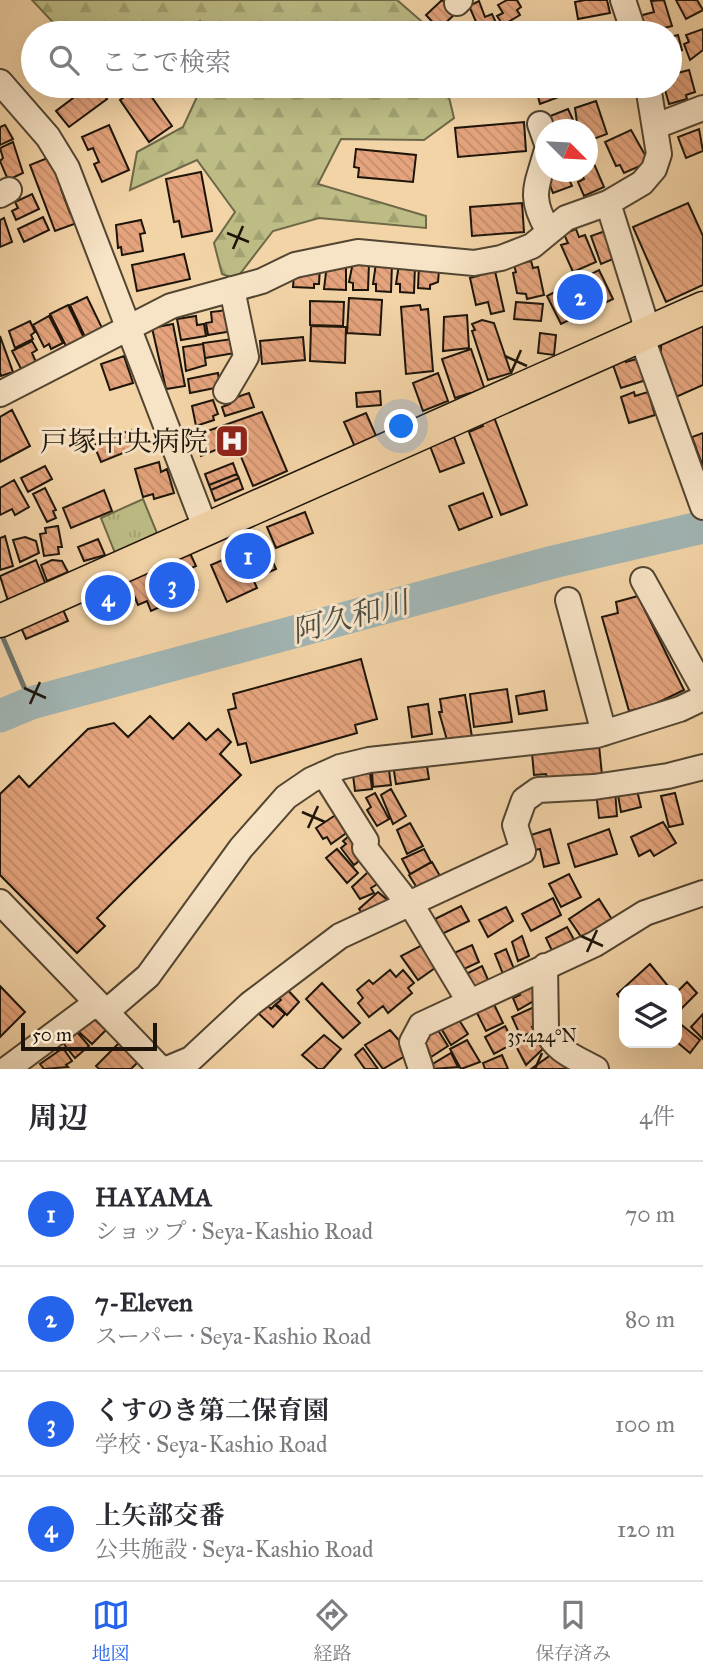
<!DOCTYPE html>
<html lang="ja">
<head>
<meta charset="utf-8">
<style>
	:root { --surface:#fff; --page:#f2f2f3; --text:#2b2b33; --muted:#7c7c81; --line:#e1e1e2; --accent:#2563eb }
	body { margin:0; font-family:"IM FELL Great Primer","Noto Serif JP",serif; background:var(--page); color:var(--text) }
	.controls { position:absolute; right:21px; bottom:21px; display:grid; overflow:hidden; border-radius:14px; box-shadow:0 7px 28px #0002 }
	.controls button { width:63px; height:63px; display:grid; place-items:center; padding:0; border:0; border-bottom:2px solid var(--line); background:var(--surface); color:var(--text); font:35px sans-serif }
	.compass { position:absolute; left:535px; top:119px; width:63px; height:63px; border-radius:50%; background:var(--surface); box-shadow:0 7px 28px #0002; rotate:114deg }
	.scale { position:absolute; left:21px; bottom:18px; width:136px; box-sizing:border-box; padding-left:7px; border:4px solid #1d150a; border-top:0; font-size:19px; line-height:24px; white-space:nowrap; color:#1d150a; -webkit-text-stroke:5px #f7e3c6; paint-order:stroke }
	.you { position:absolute; left:402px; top:427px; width:24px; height:24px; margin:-18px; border:5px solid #fff; border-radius:50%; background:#1a73e8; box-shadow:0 0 0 10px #1a73e833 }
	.badge { display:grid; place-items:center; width:46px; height:46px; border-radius:50%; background:var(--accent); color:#fff; font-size:23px; font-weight:700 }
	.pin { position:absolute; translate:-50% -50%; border:4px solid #fff; box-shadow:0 2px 7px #0006 }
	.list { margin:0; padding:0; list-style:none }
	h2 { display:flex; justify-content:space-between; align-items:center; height:91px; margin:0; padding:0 28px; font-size:30px }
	h2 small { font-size:23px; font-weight:400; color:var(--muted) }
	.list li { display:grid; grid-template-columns:46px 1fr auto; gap:21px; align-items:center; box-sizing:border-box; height:105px; padding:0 28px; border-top:2px solid var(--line) }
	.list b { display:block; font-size:26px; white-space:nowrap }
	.list p { margin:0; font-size:23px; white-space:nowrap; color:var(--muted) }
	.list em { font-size:23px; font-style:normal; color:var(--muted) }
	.icon { flex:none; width:38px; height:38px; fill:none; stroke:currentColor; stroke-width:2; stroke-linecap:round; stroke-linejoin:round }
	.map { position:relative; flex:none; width:703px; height:1069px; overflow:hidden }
	.search { position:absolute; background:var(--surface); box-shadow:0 7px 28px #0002; left:21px; right:21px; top:21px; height:77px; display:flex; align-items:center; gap:18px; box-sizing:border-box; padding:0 24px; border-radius:38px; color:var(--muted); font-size:26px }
	.sheet { height:511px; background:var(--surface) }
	nav { display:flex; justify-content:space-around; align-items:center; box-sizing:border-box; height:98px; border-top:2px solid var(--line); background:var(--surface); font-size:19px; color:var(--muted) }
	nav a { display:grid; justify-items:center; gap:4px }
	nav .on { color:var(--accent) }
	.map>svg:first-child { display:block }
	.grass { fill:url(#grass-tufts); stroke:#6d6848; stroke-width:2 }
	.forest { fill:url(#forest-firs); stroke:#6d6848; stroke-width:2 }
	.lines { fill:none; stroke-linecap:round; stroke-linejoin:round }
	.stream { stroke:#6c7570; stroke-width:5 }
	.river { stroke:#a1b5b4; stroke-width:33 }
	.building { fill:url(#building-back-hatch); stroke:#1d150a; stroke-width:2 }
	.minor-casing { stroke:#524531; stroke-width:28 }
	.major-casing { stroke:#1d150a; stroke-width:35 }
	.minor { stroke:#f7e3c6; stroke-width:24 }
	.major { stroke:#f3d4a7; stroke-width:32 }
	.ticks { fill:none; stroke:#1d150a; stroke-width:2.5 }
	.labels { text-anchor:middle; stroke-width:6; stroke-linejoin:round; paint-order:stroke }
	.poi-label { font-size:28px; fill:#1d150a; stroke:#f7e3c6; text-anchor:end }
	.water-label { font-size:30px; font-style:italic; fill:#4b4d46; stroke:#f7e3c6 }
	.ticks-label { font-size:18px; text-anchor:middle; fill:#1d150a; stroke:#f7e3c6; stroke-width:6; stroke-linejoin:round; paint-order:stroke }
</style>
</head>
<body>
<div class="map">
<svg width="703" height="1069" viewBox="0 0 703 1069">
	<defs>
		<pattern id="grass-tufts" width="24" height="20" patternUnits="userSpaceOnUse" patternTransform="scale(1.75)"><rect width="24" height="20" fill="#bdbc85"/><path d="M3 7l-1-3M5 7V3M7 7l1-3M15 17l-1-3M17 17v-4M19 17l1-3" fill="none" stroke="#a2a172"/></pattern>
		<pattern id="forest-firs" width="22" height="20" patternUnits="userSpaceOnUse" patternTransform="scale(1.75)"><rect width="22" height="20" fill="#bdbc85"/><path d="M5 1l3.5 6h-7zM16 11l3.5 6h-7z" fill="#a2a172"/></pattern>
		<pattern id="building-back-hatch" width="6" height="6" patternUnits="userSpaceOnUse" patternTransform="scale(1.75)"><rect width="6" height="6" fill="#e5a47d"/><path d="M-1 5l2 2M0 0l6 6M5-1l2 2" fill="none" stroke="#c48c6b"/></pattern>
	</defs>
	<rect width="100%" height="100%" fill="#f3d4a7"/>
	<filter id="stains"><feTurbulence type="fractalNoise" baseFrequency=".00286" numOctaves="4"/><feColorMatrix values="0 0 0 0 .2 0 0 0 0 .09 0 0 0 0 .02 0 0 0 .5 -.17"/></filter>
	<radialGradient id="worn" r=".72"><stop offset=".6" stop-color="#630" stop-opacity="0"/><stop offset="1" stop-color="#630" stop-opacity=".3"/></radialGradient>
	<path class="grass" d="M143 499 157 533 115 553 101 518Z"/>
	<path class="forest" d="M32 0H397L435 33H209L200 21 187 33H63Z
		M202 86H418L448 93 454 118 424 140 341 139 318 184 426 216V228L319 218 273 231 236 279 222 274 214 243 235 212 197 160 130 190 137 152 183 127Z"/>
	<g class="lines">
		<path class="stream" d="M0 631 31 703"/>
		<path class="river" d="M0 716 31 703 553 562 703 527"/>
	</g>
	<path class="building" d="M442 0 456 13 439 29 426 15Z
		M507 0H517L521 7 517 10 520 15 503 25 497 16 503 13 498 5Z
		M585 0H607L610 13 578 19 575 2Z
		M664 0 672 26 644 33 639 16 654 12 651 1Z
		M676 0H697L703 10 686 19Z
		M479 1 485 17 492 14 498 27 484 33H481L469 6Z
		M703 29V50L690 60 684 44 689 42 686 35Z
		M678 35 682 50 670 54V37Z
		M689 70 695 92 686 95 687 99 669 104 664 86H670V75Z
		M89 86H97L107 99 69 127 56 111Z
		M140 86H144L172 126 149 142 120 100Z
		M535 86H573L575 91 540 104Z
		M596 101 607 134 588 141V130H578L575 108Z
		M568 109 574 122 568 125 569 130H549L545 118Z
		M524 122 526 151 458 157 455 128Z
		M5 125 13 139 0 145V127Z
		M109 125 129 170 102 182 94 164 99 162 93 148 88 150 82 137Z
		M699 129 703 151 686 158 678 137Z
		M631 130 649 162 624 173 620 165 616 166 605 142Z
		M13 142 23 173 8 180 0 161 3 158 0 148Z
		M356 149 416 155 413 182 358 177 359 168 354 167Z
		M588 150 604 187 584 196 578 182 584 179 581 172H588Z
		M50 157 64 188 61 189 70 213 73 212 77 223 55 231 30 165Z
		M201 172 212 231 182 237 179 221 174 222 166 179Z
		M545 172H566L572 186 553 193Z
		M32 194 39 209 16 220 12 211 18 208 15 202Z
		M522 203 524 232 472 236 470 207Z
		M688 203 703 236V285L666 302 633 227Z
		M43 217 49 230 24 242 18 229Z
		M4 218 12 242 0 247V220Z
		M141 220 145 233 140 234 143 251 122 255 121 247 118 248 116 225Z
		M576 229 579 237 585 235 596 262 573 272 561 245 568 243 564 234Z
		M608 230 618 257 601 264 591 236Z
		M184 254 190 279 137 291 132 265Z
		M531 261 533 268 538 267 544 295 527 299 526 294 517 293 513 273 516 272 514 265Z
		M353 262 369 263 368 290H353V283L349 282Z
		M376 263 392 264 391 292 376 291V284H373Z
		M327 264 346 265V290L324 289Z
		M399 264 415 265 414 293 400 292V284H396Z
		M419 264 439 270 438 282 430 285V289L418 288Z
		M320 267 319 284H314V288L293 287 294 273Z
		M599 270 613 299 561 324 547 296Z
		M495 271 504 311 491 314 488 302 476 305 470 278Z
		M87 297 102 328 85 337 70 305Z
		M349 298 382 300 380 335 347 333Z
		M310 301 344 302 343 326 310 325Z
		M516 302 543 304 541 321 514 319Z
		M68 305 84 338 66 346 50 314Z
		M420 305 421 310 428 309 433 371 406 374 401 307Z
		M227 310 233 331 208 335 206 323 212 322 211 312Z
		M467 315 469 348 443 351 444 317Z
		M49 316 63 343 51 349 49 344 44 347 33 325Z
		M196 316 197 325 204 324 206 336 181 340 177 319Z
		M482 320 494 323 511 373 488 380 472 331 475 330 472 324Z
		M30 321 35 332 31 335 33 339 15 348 9 331Z
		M173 324 185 386 166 389 152 328Z
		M311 326 346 327 345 363 310 361Z
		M703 326V385L676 397 661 362V345Z
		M540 333 556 335 554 355 538 353Z
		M0 336 13 372 1 376 0 372Z
		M303 337 305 360 262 364 260 341Z
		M232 339 235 353 205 358 203 343Z
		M32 341 37 350 32 353 36 362 21 369 12 351Z
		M203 344 206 365 186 371 183 347Z
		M471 349 486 393 471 398 470 393 455 398 442 359Z
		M124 356 133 383 110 390 101 364Z
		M625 357 626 362 640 358 646 380 621 388 612 362Z
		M218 373 220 387 190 393 188 379Z
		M438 373 448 401 423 411 413 383Z
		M380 391 381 405 357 407 356 393Z
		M634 392 635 396 648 392 655 415 629 423 621 397Z
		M249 393 254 407 225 416 222 407 230 404 228 400Z
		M213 400 218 414 213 416 214 420 196 426 192 406Z
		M12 410 30 446 0 462V417Z
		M262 412 287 471 253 486 235 442 201 456 193 436Z
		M366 413 377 438 355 447 344 422Z
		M494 417 527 505 501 515 469 432 483 426 481 422Z
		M131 430 138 447 101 462 94 445Z
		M703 433V467L692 437Z
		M454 437 464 463 440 472 430 446Z
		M159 462 161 472 167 469 174 493 154 499 153 494 143 497 135 469Z
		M233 463 237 474 209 485 205 474Z
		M45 466 52 479 28 492 21 478Z
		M237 474 239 478 211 490 209 485Z
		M239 478 243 489 215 501 211 490Z
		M14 480 29 507 15 515 12 509 0 515V488Z
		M45 488 56 510 53 511 56 518 47 522 33 494Z
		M104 490 112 511 71 528 63 508Z
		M483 493 492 517 459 530 449 506Z
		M305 512 313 533 276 548 267 527Z
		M58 526 62 547H58L59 554 44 556 40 534 46 533 45 528Z
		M5 536 13 566 0 570V538Z
		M25 537 36 541 39 553 20 562 13 540Z
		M98 539 105 555 84 561 78 547Z
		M264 542 276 569 253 579 257 588 227 602 211 565Z
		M189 551 196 566 189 569 198 590 151 611 147 601 138 605 127 579Z
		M36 560 46 585 8 601 0 576Z
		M52 560 62 561 68 572 47 581 41 565Z
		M113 588 120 603 98 613 92 600Z
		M638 596 684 690 653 705 629 711 602 617 618 613 616 602Z
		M61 605 68 621 26 639 19 623Z
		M361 659 377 719 355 725 357 733 251 763 246 743 238 745 228 710 236 708 233 694Z
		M507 689 512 722 474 727 470 694Z
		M544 691 547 710 519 714 516 696Z
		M465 695 472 737 447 740 439 712H442L440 699Z
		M428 704 432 734 412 737 408 707Z
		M150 716 173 739 189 723 206 740 218 729 231 742 220 754 241 775 97 918 105 926 77 953 0 875V794L19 776 29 787 88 729 114 723 128 737Z
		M599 745 602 775 547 778 546 774 534 775 532 753Z
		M426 760 429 779 396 784 393 765Z
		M389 770 391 785 373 787 372 771Z
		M370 773 372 789 355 791 353 775Z
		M636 786 641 807 621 812 617 790Z
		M391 789 406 816 393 824 381 795Z
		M615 790 617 816 599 818 596 792Z
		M375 793 389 819 377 826 367 810 371 807 366 798Z
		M675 793 683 824 669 827 661 796Z
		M340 812 352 829 331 844 327 837 323 839 316 828Z
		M663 822 676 843 654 856 650 850 639 856 631 837Z
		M410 823 423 846 407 854 397 830Z
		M550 829 559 863 544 867 540 849 535 850 531 835Z
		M609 829 617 854 575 867 568 844Z
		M355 831 364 857 354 865 341 848 346 844 343 841Z
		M337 849 358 873 347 883 326 858Z
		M424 849 431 862 410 874 402 859Z
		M432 862 440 876 417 888 409 875Z
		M367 873H371L379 883 371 888 374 893 360 899 352 887Z
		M569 874 581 897 561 907 549 884Z
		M378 892 389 901 364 916 359 909Z
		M553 898 561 915 531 931 522 914Z
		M599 899 613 921 584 941 569 919Z
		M461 906 469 921 442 934 435 919Z
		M506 907 513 921 488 937 479 920Z
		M567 927 577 945 555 957 546 938Z
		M522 936 529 956 518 961 512 942Z
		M428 942 442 963 418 980 401 956Z
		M472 945 479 962 462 970 454 953Z
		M506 949 514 969 503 974 495 954Z
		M650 964 668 986 663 990H624V1003L617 994Z
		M482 966 489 982 471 991 464 975Z
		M390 970 396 977 403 970 414 983 408 988 412 993 388 1013 383 1006 369 1017 358 1003 363 998 357 990 369 980 373 984Z
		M535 981 542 996 518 1010 513 998 520 995 517 989Z
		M687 982 697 993 677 1013V992Z
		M322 983 360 1023 343 1038 306 999Z
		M0 986 25 1012 0 1037Z
		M285 987 299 1002 287 1015 276 1004 281 1000 276 995Z
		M491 998 503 1023 486 1031 474 1007Z
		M265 1003 271 1009 275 1005 285 1014 273 1027 257 1012Z
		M534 1007 538 1016 533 1018 536 1026 532 1027 534 1031 521 1037 512 1017Z
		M703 1014V1039L691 1027Z
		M92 1017 106 1030 92 1044 78 1031Z
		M459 1020 468 1034 451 1045 442 1030Z
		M678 1022 700 1040 690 1053 677 1042Z
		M505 1026 514 1043 494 1054 485 1037Z
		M436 1027 448 1046 431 1057 422 1036Z
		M390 1030 410 1053 383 1069 365 1045Z
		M77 1032 89 1046 75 1058 64 1044Z
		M535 1034 545 1047 526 1065 516 1046Z
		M324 1035 341 1049 323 1069H318L302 1055Z
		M467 1040 480 1062 461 1069 450 1049Z
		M119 1043 138 1062 131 1069H99L96 1066Z
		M63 1048 72 1061 66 1065 68 1067 44 1069 40 1064Z
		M363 1048 378 1069H365L355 1055Z
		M555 1052 567 1069H531Z
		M451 1053 458 1067 433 1069 431 1065Z
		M502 1055 508 1069H485L483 1063Z"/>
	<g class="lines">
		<g class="minor-casing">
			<path id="minor" d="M623 0 634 33
				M457 3 460 0
				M0 82 48 137 67 168 205 527
				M540 124 546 141
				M656 126 703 108
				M546 153C537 186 528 196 548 230
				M0 195 9 190
				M608 203 644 318 646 349 703 507
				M226 391 246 357 232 289
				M0 394 171 306 262 281 295 265 358 252 474 263 501 258 532 246 566 218 608 203 642 183 654 169 659 154 648 86
				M643 580 703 688
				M568 600 604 733
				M324 774 366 841 365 848 407 902
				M409 901 469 1001
				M0 902 161 1069
				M545 966 546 1029C554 1051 577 1058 596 1069
				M106 1012 148 976 241 848 286 797 311 780 340 767 369 760 597 735 680 709 703 698
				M7 1069 96 1003
				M167 1069 191 1059 250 1004 340 936 523 851 515 825 524 800 538 790 594 787 668 776 703 767
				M421 1069 412 1042 421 1025 595 944 645 913 703 893"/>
		</g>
		<g class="major-casing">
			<path id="major" d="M0 621 703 308"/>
		</g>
		<use href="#minor" class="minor"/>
		<use href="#major" class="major"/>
	</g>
	<path class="ticks" d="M227 233 249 242M233 249 243 226M505 356 527 366M511 373 521 350M24 688 46 698M30 704 40 682M302 812 325 822M308 828 318 806M581 936 603 946M587 952 597 930M535 1069 542 1053"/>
	<defs>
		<g id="hospital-square" transform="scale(1.75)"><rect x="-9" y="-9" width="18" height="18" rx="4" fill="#8f2418" stroke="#f7e3c6"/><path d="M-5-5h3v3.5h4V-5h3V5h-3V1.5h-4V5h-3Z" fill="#fff"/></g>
	</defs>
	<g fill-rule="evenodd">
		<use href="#hospital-square" x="232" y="441"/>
	</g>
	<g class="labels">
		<g class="poi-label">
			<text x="208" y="451">戸塚中央病院</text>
		</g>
		<g class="water-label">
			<text transform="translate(350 617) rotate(-15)" y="10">阿久和川</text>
		</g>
	</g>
	<g class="ticks-label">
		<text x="542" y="1042">35.424°N</text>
	</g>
	<rect width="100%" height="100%" filter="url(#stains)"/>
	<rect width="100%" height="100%" fill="url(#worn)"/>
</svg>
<div class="controls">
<button><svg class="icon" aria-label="layers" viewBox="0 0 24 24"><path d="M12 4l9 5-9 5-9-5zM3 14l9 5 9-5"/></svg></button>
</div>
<svg class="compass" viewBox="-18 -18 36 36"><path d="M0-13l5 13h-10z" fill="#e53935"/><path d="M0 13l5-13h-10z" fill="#7c7c81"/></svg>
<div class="scale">50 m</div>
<div class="you"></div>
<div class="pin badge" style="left:248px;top:556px">1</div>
<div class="pin badge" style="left:580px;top:297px">2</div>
<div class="pin badge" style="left:172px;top:585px">3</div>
<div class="pin badge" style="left:108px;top:598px">4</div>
<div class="search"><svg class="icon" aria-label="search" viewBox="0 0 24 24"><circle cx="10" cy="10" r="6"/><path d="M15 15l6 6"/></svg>ここで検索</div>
</div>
<section class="sheet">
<h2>周辺<small>4件</small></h2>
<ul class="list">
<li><span class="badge">1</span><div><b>HAYAMA</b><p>ショップ · Seya-Kashio Road</p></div><em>70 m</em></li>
<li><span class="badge">2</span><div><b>7-Eleven</b><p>スーパー · Seya-Kashio Road</p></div><em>80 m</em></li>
<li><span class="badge">3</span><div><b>くすのき第二保育園</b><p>学校 · Seya-Kashio Road</p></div><em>100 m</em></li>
<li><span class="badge">4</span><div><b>上矢部交番</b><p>公共施設 · Seya-Kashio Road</p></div><em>120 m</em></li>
</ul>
</section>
<nav>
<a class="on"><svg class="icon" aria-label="map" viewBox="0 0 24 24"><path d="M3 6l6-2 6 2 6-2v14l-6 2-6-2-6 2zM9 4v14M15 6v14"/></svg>地図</a>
<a><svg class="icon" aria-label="directions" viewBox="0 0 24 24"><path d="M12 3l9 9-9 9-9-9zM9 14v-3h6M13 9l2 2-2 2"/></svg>経路</a>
<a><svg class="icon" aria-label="saved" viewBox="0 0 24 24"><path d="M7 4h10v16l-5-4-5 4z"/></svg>保存済み</a>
</nav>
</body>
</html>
